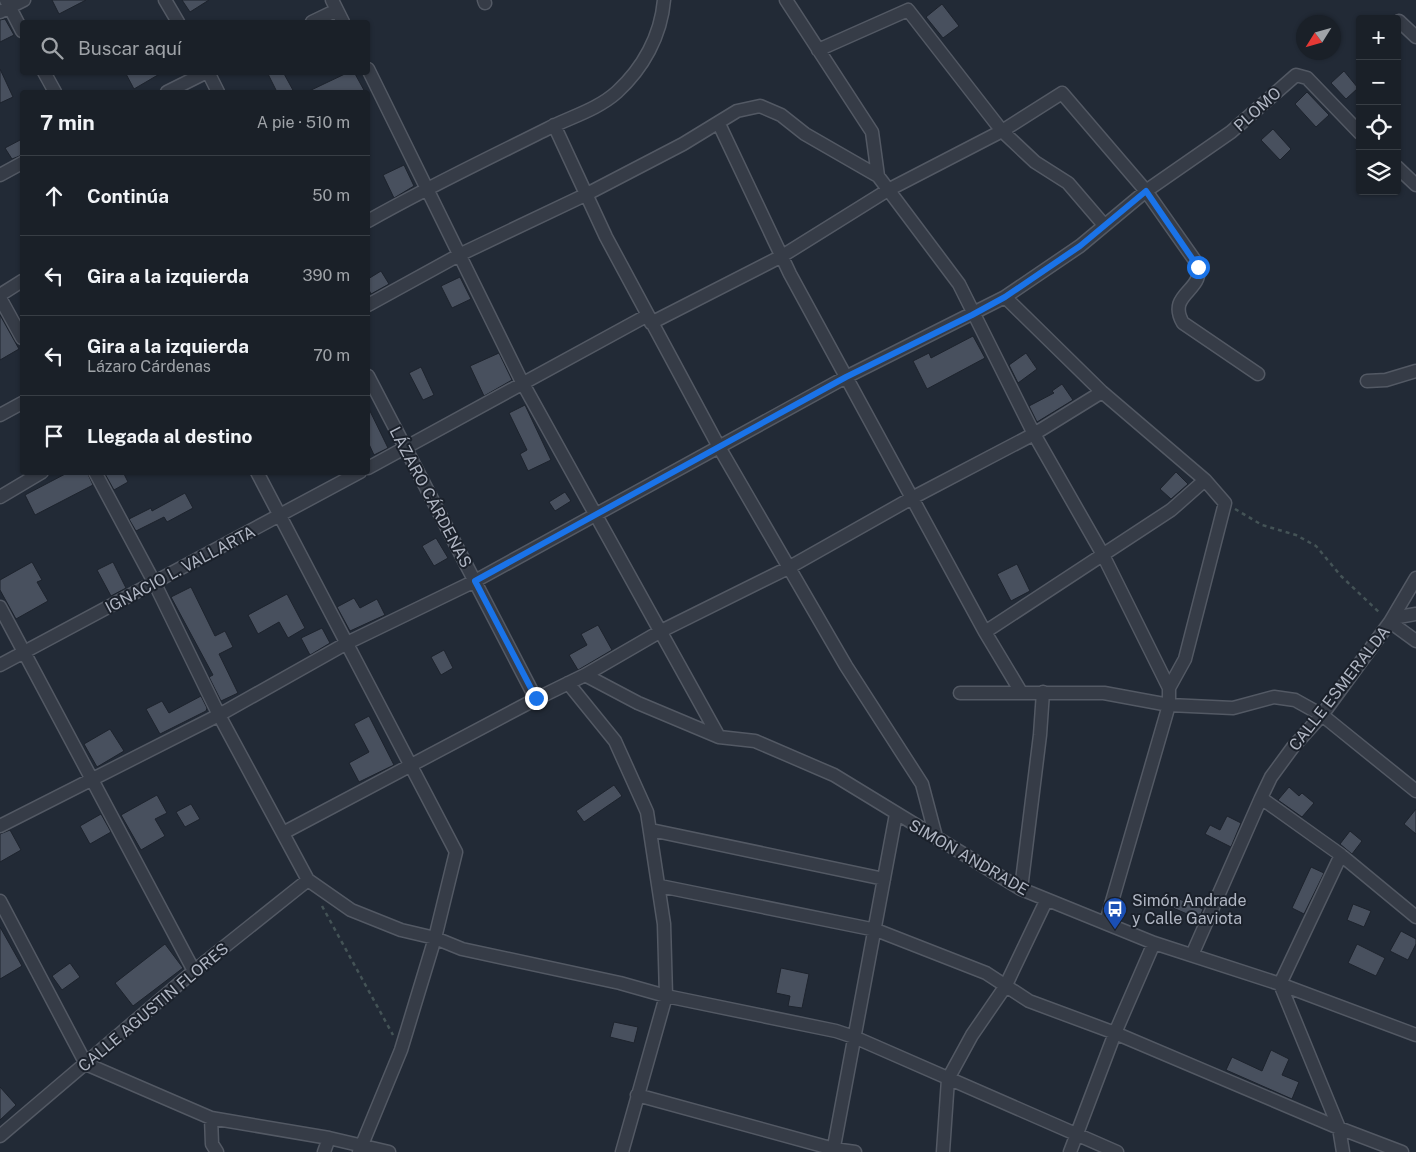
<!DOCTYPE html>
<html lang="es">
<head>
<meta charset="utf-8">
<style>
	:root { --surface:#1a2028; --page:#272d34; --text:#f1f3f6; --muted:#9fa3a8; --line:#383e45 }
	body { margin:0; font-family:"Public Sans",sans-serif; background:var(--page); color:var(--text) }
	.controls { position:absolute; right:15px; top:15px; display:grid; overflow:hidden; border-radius:5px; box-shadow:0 1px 4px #0004 }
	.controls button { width:45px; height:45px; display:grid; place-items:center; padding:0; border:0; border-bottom:1px solid var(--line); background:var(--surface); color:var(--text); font:25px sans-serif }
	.compass { position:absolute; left:1296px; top:15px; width:45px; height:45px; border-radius:50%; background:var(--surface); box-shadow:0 1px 4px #0004; rotate:233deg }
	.stop { position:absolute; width:15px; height:15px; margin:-11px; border:4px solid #1a73e8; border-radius:50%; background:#fff }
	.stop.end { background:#1a73e8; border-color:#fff; box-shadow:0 1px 5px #0008 }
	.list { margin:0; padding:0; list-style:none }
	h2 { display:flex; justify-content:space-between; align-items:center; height:65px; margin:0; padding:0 20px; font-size:21px }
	h2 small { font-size:16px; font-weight:400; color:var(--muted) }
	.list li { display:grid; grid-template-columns:32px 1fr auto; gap:15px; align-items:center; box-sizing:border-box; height:80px; padding:0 20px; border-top:1px solid var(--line) }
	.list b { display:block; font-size:19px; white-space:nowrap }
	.list p { margin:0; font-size:16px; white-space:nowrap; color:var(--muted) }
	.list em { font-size:16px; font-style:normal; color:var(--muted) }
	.icon { flex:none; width:28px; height:28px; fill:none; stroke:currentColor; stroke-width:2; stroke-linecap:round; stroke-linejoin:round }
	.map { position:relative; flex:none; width:1416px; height:1152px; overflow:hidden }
	.search { position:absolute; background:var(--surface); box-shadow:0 1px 4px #0004; left:20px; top:20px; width:350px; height:55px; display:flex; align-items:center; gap:12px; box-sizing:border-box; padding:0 18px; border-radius:5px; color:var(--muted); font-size:19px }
	.panel { position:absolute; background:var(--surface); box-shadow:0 1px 4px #0004; left:20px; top:90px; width:350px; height:385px; border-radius:5px }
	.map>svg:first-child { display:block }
	.building { fill:#48505e; stroke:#1d232d }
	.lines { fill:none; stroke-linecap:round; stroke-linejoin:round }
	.street-casing { stroke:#535964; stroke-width:15 }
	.path { stroke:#445356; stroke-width:2.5; stroke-dasharray:4 4; stroke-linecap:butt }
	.street { stroke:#363c47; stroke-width:12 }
	.route { stroke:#1a73e8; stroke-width:6 }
	.labels { text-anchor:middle; stroke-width:4; stroke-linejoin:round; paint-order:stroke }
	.street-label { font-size:16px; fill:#b0b6c3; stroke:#1b212b }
	.poi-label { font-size:16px; fill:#b0b6c3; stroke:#1b212b; text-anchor:start }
</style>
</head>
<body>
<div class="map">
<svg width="1416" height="1152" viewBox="0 0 1416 1152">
	<rect width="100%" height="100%" fill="#222a36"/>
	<path class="building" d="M52 0H86L59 14Z
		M182 0H209L190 12Z
		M942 4 959 26 943 38 926 17Z
		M5 19 14 35 0 42V20Z
		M0 69 13 97 0 103Z
		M1344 71 1358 88 1346 99 1331 83Z
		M125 72H163L134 89Z
		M267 72H283L294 92H277Z
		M349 72H354L365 92H307Z
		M1307 92 1329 115 1316 127 1295 104Z
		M1273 129 1291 149 1280 160 1261 140Z
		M22 139V155L12 159 5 148Z
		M404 165 414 186 394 198 383 175Z
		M381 271 389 284 371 294 368 288V279Z
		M460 277 471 299 452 308 441 286Z
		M0 315 19 349 0 360Z
		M973 336 985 358 927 389 913 361 929 353 931 358Z
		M499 353 512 380 484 396 470 366Z
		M1026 353 1037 369 1018 383 1009 365Z
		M421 367 434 395 423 400 409 373Z
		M1062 384 1073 400 1037 422 1029 406 1054 393 1052 391Z
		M525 405 551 460 528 471 520 454 527 450 509 413Z
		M368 407 388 448 374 455 368 442Z
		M69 472H87L93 485 35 515 25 495Z
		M104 472H123L128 482 114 490Z
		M1176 472 1188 484 1171 499 1160 489Z
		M565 492 571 501 555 511 549 502Z
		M185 493 193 508 167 522 164 517 136 531 129 519 151 508 152 511Z
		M436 538 448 558 434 566 422 546Z
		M32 562 42 580 37 582 48 601 16 619 0 590V580Z
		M113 562 126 588 111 596 97 570Z
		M1017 564 1030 591 1011 601 997 574Z
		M191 587 215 636 225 631 233 647 219 654 238 693 221 701 209 677 213 675 171 597Z
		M287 594 305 628 288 638 279 622 258 634 248 615Z
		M354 598 360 608 377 599 385 615 350 631 337 607Z
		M598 625 612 650 578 670 569 655 587 645 581 634Z
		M322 628 330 643 310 655 301 638Z
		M444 650 453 668 441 675 431 657Z
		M201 696 207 708 206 711 160 734 146 709 162 701 169 713Z
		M369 716 394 765 359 782 349 763 369 752 354 724Z
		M110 729 124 751 97 767 84 744Z
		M614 785 622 796 584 822 576 811Z
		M1289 787 1299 796 1302 793 1314 803 1302 817 1278 800Z
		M157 795 167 813 155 819 165 836 141 850 121 815Z
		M191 804 200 819 185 827 176 812Z
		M1416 809V834L1404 824Z
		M101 814 111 832 90 844 80 826Z
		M1227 816 1241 823 1231 847 1205 834 1210 825 1220 830Z
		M10 830 21 850 0 862V834Z
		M1350 831 1362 841 1352 854 1340 844Z
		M1311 867 1324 873 1304 914 1292 908Z
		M1177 898 1203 909 1199 919 1173 908Z
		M1353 904 1371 911 1364 927 1347 920Z
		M0 927 22 966 0 979Z
		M1401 931 1416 939V944L1408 960 1390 951Z
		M165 944 183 968 133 1006 115 983Z
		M1357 944 1385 958 1376 976 1348 963Z
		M70 963 80 977 62 990 52 976Z
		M781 968 809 974 802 1008 788 1006 790 996 776 993Z
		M614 1022 638 1027 634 1043 610 1037Z
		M1271 1050 1289 1059 1282 1075 1299 1082 1292 1099 1226 1070 1232 1057 1262 1071Z
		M0 1087 16 1105 0 1120Z"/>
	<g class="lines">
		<g class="street-casing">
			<path id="street" d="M6 0 22 31
				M165 0 178 22
				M332 0 343 22
				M484 0 485 3
				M786 0 872 132 878 176
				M0 12 24 0
				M1399 21 1416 37
				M312 22 337 10
				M818 50 908 10 1002 131 1035 162 1068 183 1104 225
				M368 69 522 382 719 737
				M44 72 55 92
				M208 72 218 92
				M167 92 207 72
				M719 124 790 274 985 632 1021 692
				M554 125 606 237 719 447 846 666 922 784 936 837
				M1397 167 1416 185
				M0 175 22 163
				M368 221C426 188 487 159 547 129 570 117 597 110 617 92 643 68 661 36 664 0
				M0 295 22 281
				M1005 297 1102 392 1205 480 1225 503 1185 659 1169 688
				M0 298 22 338
				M368 305 459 255 585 195 683 144 737 111 760 106 781 115 805 134 878 176 959 284 1034 434 1102 553 1169 688V705L1106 922
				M651 323 782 256 888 190 1002 131 1062 93 1146 191 1196 262C1209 291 1165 292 1183 323L1258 374
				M368 376 536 699
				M1367 381 1386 380 1416 371
				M0 415 22 403
				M368 468 648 315
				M95 472 154 582 219 715 308 880 351 910 401 930 435 938 462 949 620 983 666 996 836 1031 854 1037 1117 1152
				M257 472 456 852 435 938 401 1050 359 1152
				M0 497 42 472
				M0 607 194 971
				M1393 618 1416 614
				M1390 622 1416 641
				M985 632 1171 510 1205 480
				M0 665 360 472
				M585 675 638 703 719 737 755 741 834 775 1021 889 1154 943 1280 984 1416 1035
				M568 683 615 741 647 812 664 924 666 996 622 1152
				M960 693H1104L1169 705 1233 708 1274 697 1295 700 1322 715 1416 791
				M1261 798 1271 777 1293 747 1322 715 1390 622 1416 578
				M0 826 219 715 347 643 475 581 846 377 1005 297 1080 246 1146 191 1231 132 1296 75 1307 78 1360 133
				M651 830 884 879
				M283 833 536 699 585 675 661 631 788 568 912 498 1034 434 1102 392
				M1341 855 1280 984 1339 1128 1343 1152
				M660 886 876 930 986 973 1029 1001 1115 1033 1339 1128 1402 1152
				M1021 889 1040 735 1043 692
				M0 901 86 1064 211 1118 329 1138 389 1152
				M1192 955 1261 798 1341 855 1416 917
				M637 1095 834 1149 855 1152
				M211 1118 212 1144 217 1152
				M0 1136 194 971 308 880
				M324 1152 329 1138
				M833 1152 896 814
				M943 1152 948 1079 972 1035 1005 987 1046 901
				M1070 1152 1115 1033 1154 943"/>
		</g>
		<path class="path" d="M1235 509 1262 525 1296 535 1316 546 1341 576 1381 614
			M322 906 393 1035"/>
		<use href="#street" class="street"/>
	</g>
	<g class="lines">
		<path class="route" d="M536 698 475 581 846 377 972 315 1005 297 1080 246 1146 191 1198 267"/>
	</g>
	<defs>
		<g id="bus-pin" transform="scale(1.25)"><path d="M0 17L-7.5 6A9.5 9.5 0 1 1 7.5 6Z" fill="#1a4fb4" stroke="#1b212b"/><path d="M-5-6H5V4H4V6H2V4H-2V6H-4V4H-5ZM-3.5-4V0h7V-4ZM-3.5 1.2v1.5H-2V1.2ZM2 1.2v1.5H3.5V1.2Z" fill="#fff"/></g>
	</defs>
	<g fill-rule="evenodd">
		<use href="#bus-pin" x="1115" y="909"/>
	</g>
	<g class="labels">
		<g class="street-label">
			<text transform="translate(1257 109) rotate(-42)" y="6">PLOMO</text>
			<text transform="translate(431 497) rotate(62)" y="6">LÁZARO CÁRDENAS</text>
			<text transform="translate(180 569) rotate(-28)" y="6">IGNACIO L. VALLARTA</text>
			<text transform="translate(1339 688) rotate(-52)" y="6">CALLE ESMERALDA</text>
			<text transform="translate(969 857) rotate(30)" y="6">SIMON ANDRADE</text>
			<text transform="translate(153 1007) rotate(-40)" y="6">CALLE AGUSTIN FLORES</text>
		</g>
		<g class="poi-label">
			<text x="1132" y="906">Simón Andrade<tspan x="1132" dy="18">y Calle Gaviota</tspan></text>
		</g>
	</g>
</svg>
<div class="controls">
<button>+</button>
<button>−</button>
<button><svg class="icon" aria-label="locate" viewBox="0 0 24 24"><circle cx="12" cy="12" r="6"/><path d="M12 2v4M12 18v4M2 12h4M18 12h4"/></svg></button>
<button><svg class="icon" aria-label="layers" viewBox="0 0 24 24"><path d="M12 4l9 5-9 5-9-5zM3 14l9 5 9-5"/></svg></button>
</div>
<svg class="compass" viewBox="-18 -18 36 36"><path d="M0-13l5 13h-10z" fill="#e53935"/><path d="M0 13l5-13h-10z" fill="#9fa3a8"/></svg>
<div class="stop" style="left:1198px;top:267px"></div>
<div class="stop end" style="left:536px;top:698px"></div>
<div class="search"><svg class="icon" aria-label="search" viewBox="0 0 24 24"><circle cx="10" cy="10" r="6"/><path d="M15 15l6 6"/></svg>Buscar aquí</div>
<section class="panel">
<h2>7 min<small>A pie · 510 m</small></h2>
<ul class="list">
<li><svg class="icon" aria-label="ahead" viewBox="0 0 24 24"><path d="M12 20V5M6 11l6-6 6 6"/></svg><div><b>Continúa</b></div><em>50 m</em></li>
<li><svg class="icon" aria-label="left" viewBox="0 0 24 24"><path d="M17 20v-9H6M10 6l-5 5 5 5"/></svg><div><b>Gira a la izquierda</b></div><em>390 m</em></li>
<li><svg class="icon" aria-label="left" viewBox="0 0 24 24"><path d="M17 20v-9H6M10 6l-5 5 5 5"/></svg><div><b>Gira a la izquierda</b><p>Lázaro Cárdenas</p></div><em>70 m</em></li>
<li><svg class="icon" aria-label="arrive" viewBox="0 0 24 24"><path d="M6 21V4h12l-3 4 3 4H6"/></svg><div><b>Llegada al destino</b></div></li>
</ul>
</section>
</div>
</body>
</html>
